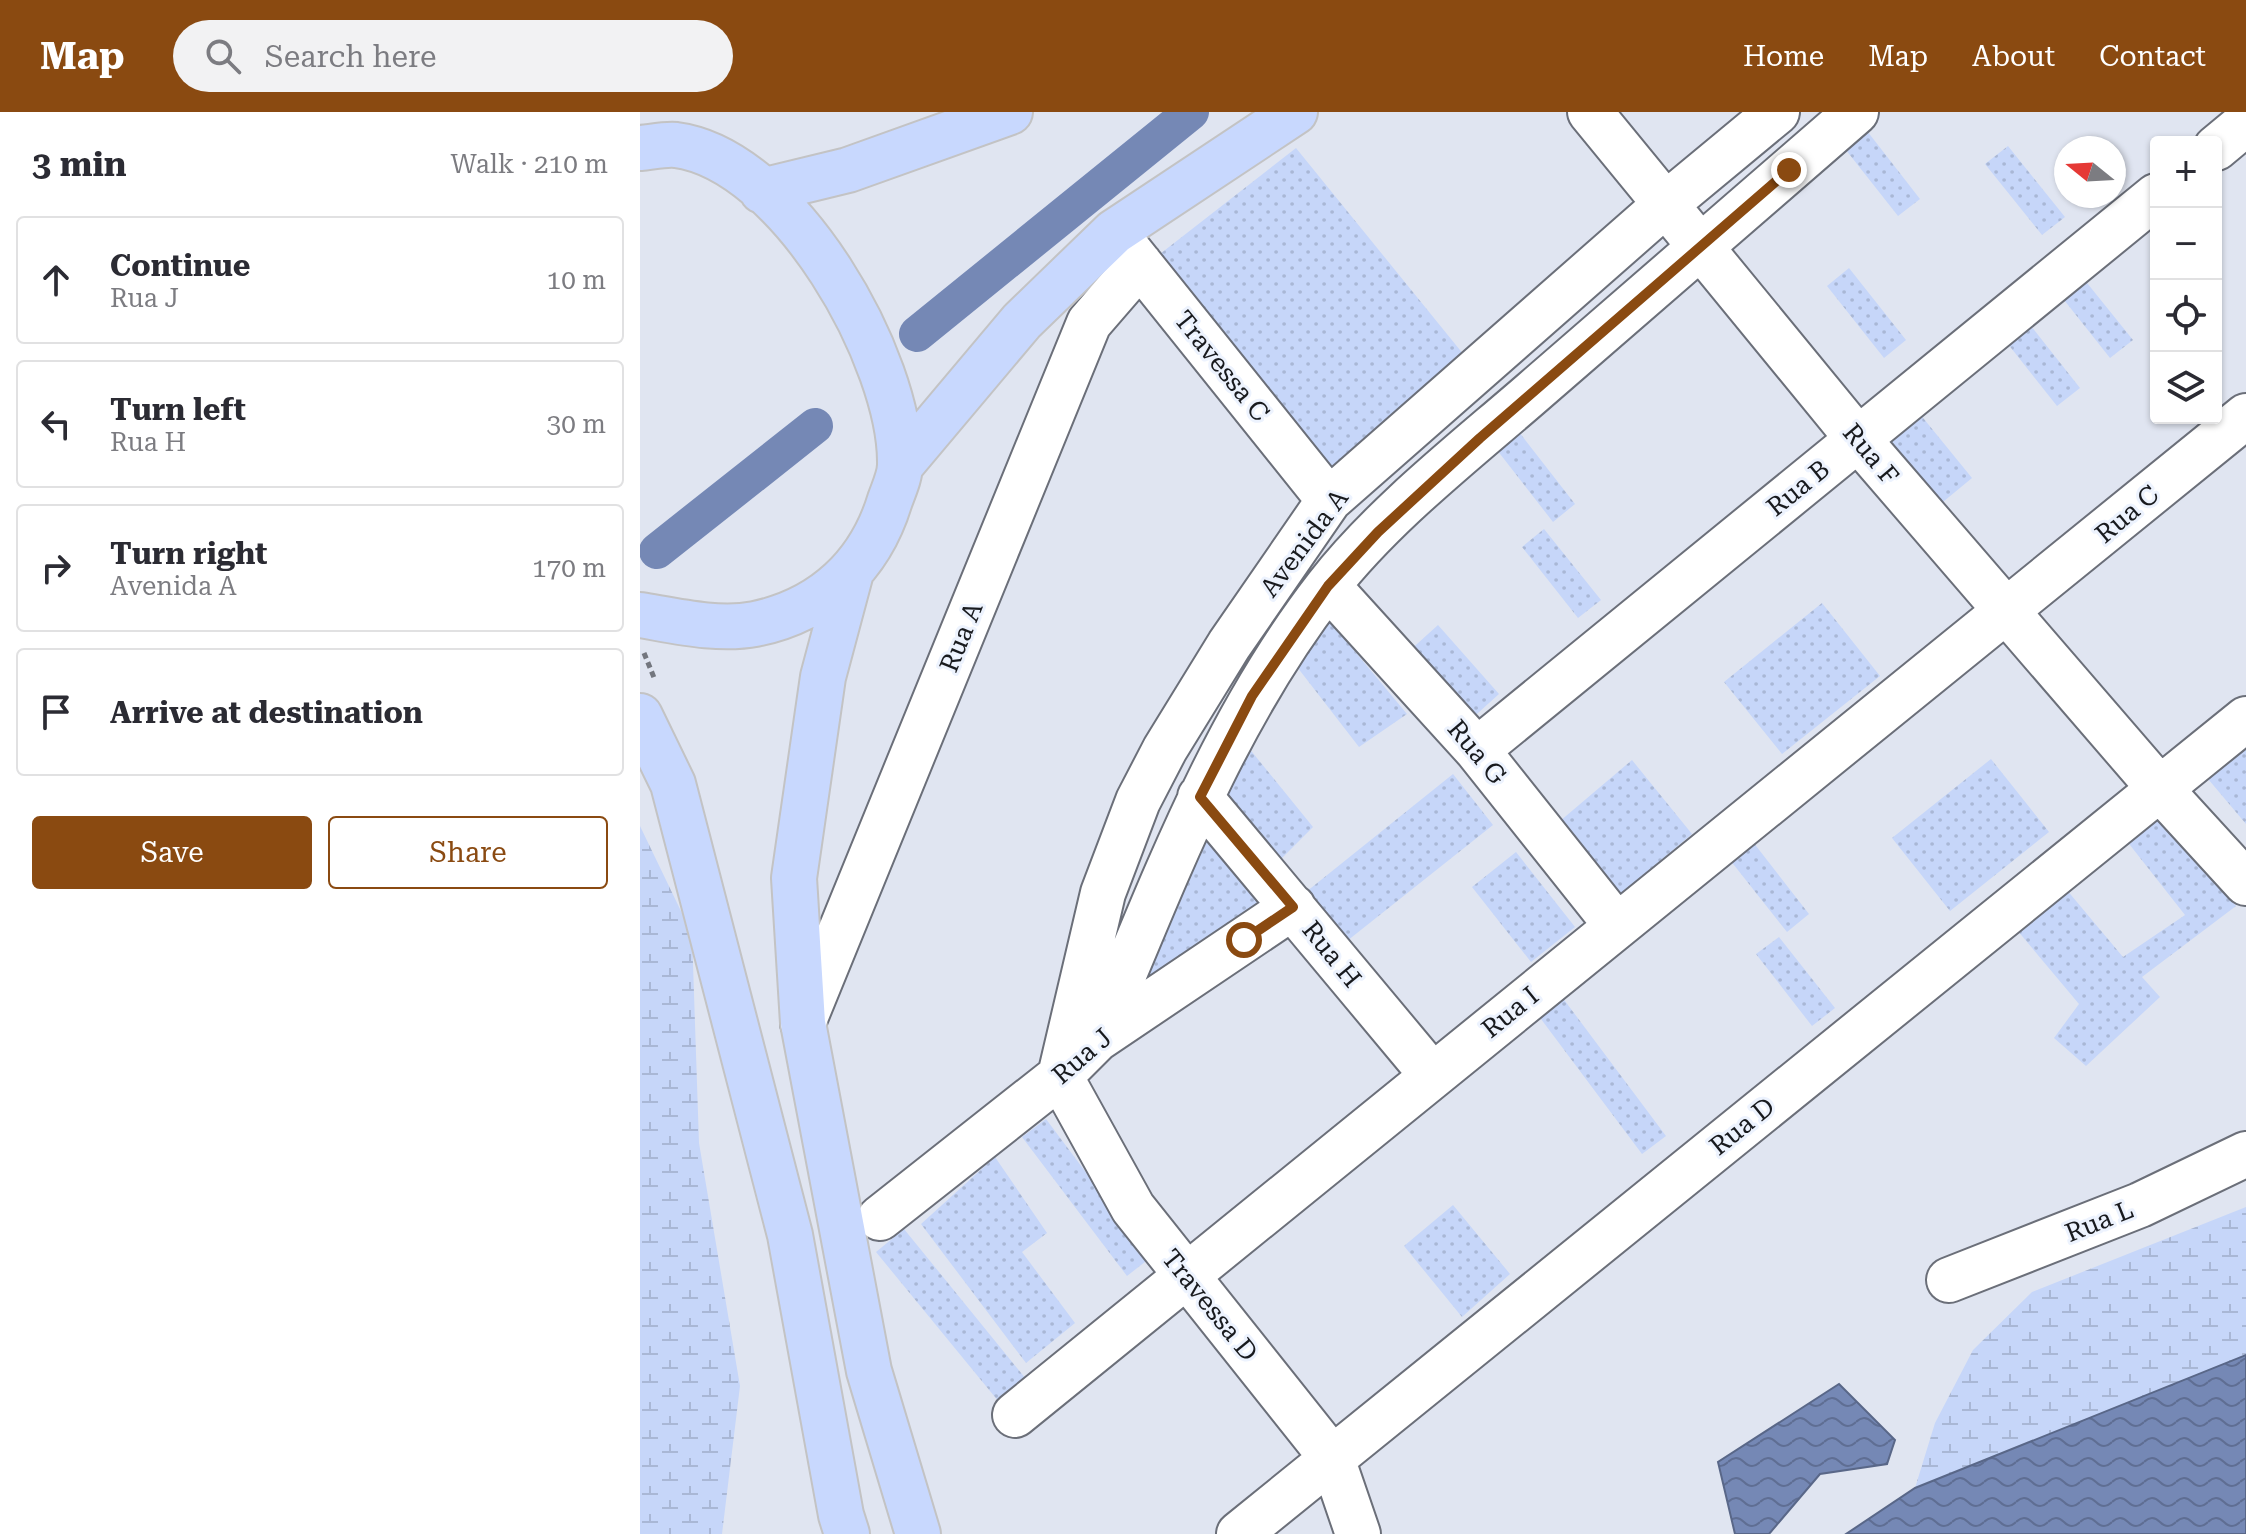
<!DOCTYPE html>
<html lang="en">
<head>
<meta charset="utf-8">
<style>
	:root { --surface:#fff; --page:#f2f2f3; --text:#2b2b33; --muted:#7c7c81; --line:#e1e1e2; --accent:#8a4a11 }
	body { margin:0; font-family:"Roboto Serif",serif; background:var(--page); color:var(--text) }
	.controls { position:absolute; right:24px; top:24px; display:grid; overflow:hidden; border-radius:8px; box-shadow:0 2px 6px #0004 }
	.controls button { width:72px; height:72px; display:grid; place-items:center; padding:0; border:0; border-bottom:2px solid var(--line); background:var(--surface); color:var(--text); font:40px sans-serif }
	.compass { position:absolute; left:1414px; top:24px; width:72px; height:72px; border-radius:50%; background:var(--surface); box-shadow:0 2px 6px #0004; rotate:288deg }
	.stop { position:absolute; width:24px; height:24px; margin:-18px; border:6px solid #8a4a11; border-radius:50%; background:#fff }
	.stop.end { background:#8a4a11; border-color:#fff; box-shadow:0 2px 8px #0008 }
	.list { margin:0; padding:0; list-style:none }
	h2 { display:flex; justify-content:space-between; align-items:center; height:104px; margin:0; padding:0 32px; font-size:34px }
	h2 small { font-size:26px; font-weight:400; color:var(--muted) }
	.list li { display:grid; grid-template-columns:52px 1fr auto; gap:24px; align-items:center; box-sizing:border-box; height:128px; margin:0 16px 16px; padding:0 16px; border:2px solid var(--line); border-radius:8px }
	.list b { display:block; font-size:30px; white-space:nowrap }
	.list p { margin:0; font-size:26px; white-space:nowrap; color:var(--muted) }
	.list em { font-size:26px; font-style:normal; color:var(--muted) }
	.actions { display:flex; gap:16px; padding:24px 32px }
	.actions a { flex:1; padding:18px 0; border:2px solid var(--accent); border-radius:8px; text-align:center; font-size:28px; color:var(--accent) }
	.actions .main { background:var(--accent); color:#fff }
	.icon { flex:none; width:44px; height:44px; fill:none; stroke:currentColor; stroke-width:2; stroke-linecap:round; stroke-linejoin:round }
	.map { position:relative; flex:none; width:1606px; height:1422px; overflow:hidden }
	header { display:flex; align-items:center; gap:48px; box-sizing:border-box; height:112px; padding:0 40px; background:var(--accent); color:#fff }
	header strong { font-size:38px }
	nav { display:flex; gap:44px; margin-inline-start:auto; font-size:28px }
	.search { width:560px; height:72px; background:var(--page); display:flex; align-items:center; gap:20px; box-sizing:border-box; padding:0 28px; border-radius:44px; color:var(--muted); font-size:30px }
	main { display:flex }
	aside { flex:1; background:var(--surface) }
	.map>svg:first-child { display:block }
	.grass { fill:url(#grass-dots) }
	.wetland { fill:url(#wetland-marsh) }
	.water { fill:url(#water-waves); stroke:#596788; stroke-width:2 }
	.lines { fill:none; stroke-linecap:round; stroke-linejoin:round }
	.canal { stroke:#7588b5; stroke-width:36 }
	.minor-casing { stroke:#6b6f79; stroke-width:48 }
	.major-casing { stroke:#c3c3c4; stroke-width:48 }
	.path { stroke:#73767e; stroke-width:5; stroke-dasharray:6 4; stroke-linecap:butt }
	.minor { stroke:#fff; stroke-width:44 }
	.major { stroke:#c8d8fe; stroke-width:44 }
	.route { stroke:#8a4a11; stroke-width:10 }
	.labels { text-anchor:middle; stroke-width:6; stroke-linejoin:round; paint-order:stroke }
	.street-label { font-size:26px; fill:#181a1e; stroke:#edf3fe }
</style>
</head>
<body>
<header>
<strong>Map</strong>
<div class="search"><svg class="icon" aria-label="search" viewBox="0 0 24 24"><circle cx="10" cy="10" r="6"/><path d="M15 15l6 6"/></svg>Search here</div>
<nav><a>Home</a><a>Map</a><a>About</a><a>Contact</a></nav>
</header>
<main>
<aside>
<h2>3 min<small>Walk · 210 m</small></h2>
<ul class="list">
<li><svg class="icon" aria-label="ahead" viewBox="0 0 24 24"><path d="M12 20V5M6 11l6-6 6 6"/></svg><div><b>Continue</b><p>Rua J</p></div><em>10 m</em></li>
<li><svg class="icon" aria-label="left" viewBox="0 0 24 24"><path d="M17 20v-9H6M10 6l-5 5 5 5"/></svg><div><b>Turn left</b><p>Rua H</p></div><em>30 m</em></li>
<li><svg class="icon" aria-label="right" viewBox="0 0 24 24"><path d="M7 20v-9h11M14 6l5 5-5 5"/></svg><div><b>Turn right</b><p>Avenida A</p></div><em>170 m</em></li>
<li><svg class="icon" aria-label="arrive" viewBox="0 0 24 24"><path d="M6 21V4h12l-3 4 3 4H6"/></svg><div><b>Arrive at destination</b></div></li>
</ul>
<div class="actions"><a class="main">Save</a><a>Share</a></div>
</aside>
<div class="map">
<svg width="1606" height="1422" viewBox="0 0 1606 1422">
	<defs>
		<pattern id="grass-dots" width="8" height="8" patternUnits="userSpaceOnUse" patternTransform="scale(2)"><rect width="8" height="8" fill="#c6d6f9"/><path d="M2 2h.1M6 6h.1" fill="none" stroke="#a9b7d5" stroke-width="1.8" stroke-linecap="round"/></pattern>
		<pattern id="wetland-marsh" width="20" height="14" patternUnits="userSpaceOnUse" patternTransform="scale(2)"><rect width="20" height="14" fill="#c6d6f9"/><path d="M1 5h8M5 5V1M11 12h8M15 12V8" fill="none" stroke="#a9b7d5"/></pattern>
		<pattern id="water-waves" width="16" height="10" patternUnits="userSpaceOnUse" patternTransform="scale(2)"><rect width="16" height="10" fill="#7588b5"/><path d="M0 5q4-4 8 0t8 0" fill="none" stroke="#5f6e93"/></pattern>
	</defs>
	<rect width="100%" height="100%" fill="#e0e5f1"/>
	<path class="grass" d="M1224 15 1280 87 1258 104 1202 33Z
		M1368 34 1425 105 1402 123 1345 52Z
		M656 36 824 243 687 366 511 149Z
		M1209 156 1266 228 1244 246 1187 174Z
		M1435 156 1493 228 1470 246 1413 174Z
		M1383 204 1440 276 1417 294 1360 222Z
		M1275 296 1332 366 1292 399 1234 328Z
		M879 320 935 392 913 410 857 338Z
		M904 417 961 488 938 506 882 435Z
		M1182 491 1240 564 1142 642 1084 570Z
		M687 506 767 602 719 635 654 551Z
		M798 513 859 582 828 610 767 541Z
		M1606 626V712L1563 661Z
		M608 635 673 715 636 752 574 680Z
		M1351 647 1409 720 1310 799 1252 726Z
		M992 648 1052 722 971 790 913 715Z
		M813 662 853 713 707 829 666 780Z
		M1522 702 1596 794 1502 865 1520 885 1446 954 1414 926 1439 892 1377 818 1426 777 1483 845 1545 803 1486 728Z
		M563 719 620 789 497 883Z
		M1113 730 1169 802 1147 820 1090 748Z
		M876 740 935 815 891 850 832 775Z
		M1139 825 1195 896 1172 914 1116 842Z
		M922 885 1026 1024 1002 1042 898 903Z
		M406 1007 510 1146 487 1164 382 1025Z
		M355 1045 407 1121 382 1140 435 1211 386 1251 281 1112Z
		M813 1093 870 1162 822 1205 764 1134Z
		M264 1117 386 1267 359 1290 236 1140Z"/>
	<path class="wetland" d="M0 714 52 822 59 1031 100 1274 82 1422H0Z
		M1606 1095V1243L1275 1376 1295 1311 1333 1238 1392 1180Z"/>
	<path class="water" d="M1606 1243V1422H1206L1275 1376Z
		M1199 1272 1255 1328 1247 1352 1180 1362 1129 1422H1095L1078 1350Z"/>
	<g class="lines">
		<path class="canal" d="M277 222 551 0
			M17 439 175 314"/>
		<g class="minor-casing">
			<path id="minor" d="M950 0 1218 327 1520 677 1606 771
				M1576 36 1606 11
				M483 131 689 388
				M688 474 837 638 977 814
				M837 638 1516 84
				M560 685 792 963
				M163 911 449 211 500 152
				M457 927C523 771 582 610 687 475 742 404 824 340 892 281 1000 188 1108 94 1216 0
				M240 1106 420 964 457 927 653 795
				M1309 1168 1500 1093 1606 1042
				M375 1303 1606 304
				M599 1422 1606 607
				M718 1422 692 1346 493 1096 420 964 463 781 498 689 525 637 589 533 689 388 1026 92 1137 0"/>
		</g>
		<g class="major-casing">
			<path id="major" d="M0 36C11 35 25 32 36 33 149 48 262 248 260 353 260 364 254 377 250 388 230 454 183 498 115 512 78 519 36 509 0 503
				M122 79 208 58 370 0
				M260 354 382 209 474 120 655 0
				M210 464 183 565 154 766 163 911 229 1259 278 1422
				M0 604 33 672 150 1123 201 1403 207 1422"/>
		</g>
		<path class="path" d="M4 541 15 568"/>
		<use href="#minor" class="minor"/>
		<use href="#major" class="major"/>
	</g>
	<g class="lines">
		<path class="route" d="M604 828 653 795 560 685 612 584 688 474 738 420 840 326 1149 58"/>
	</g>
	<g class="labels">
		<g class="street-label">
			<text transform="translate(582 254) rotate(51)" y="9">Travessa C</text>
			<text transform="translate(1231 342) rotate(50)" y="9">Rua F</text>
			<text transform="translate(1158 376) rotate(-39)" y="9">Rua B</text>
			<text transform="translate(1487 402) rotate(-40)" y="9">Rua C</text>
			<text transform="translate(664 431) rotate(-53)" y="9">Avenida A</text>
			<text transform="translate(321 525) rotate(-68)" y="9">Rua A</text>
			<text transform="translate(837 640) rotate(50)" y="9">Rua G</text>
			<text transform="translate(692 842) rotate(51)" y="9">Rua H</text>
			<text transform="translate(870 900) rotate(-39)" y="9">Rua I</text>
			<text transform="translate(442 944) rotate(-41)" y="9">Rua J</text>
			<text transform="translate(1102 1014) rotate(-39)" y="9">Rua D</text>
			<text transform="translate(1459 1109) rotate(-22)" y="9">Rua L</text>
			<text transform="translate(570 1193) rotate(51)" y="9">Travessa D</text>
		</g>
	</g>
</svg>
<div class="controls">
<button>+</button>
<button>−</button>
<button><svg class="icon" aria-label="locate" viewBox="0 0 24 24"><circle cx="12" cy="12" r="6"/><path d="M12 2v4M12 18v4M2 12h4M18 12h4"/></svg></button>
<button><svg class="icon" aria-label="layers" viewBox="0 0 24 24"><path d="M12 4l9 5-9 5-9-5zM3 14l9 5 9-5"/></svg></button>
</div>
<svg class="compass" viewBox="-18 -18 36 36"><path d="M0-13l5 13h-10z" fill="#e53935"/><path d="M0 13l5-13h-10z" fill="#7c7c81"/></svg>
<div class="stop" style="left:604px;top:828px"></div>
<div class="stop end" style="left:1149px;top:58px"></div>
</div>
</main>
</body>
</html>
